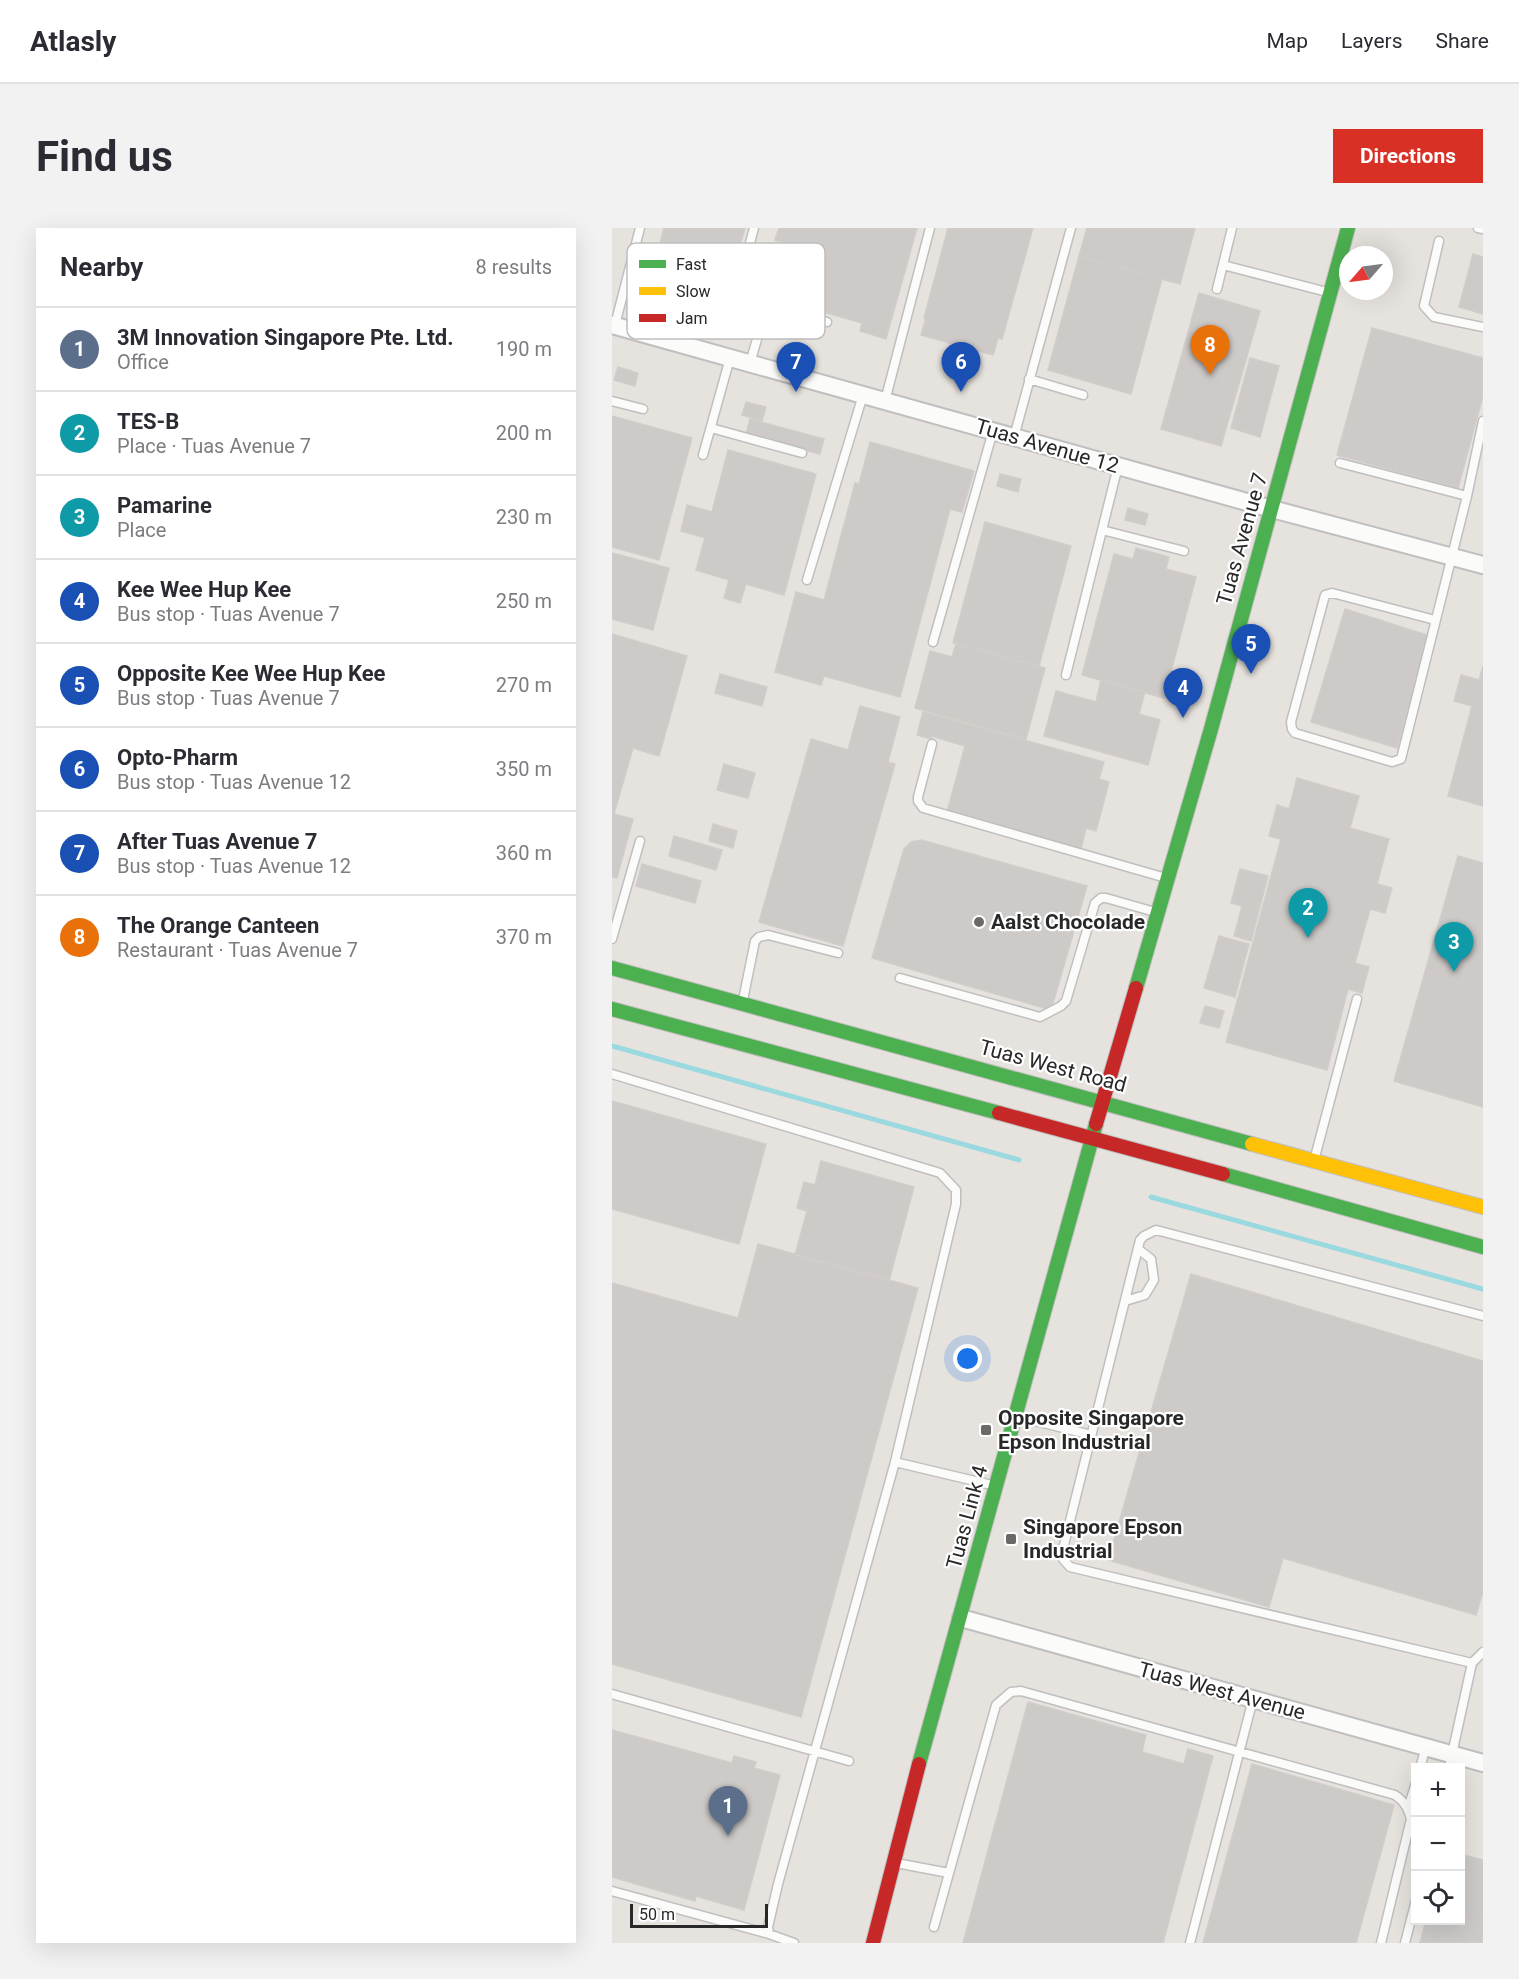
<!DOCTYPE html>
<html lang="en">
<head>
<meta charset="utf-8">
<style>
	:root { --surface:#fff; --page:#f2f2f3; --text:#2b2b33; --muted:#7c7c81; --line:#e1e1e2; --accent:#d93025 }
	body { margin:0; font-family:Roboto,sans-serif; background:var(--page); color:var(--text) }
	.controls { position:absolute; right:18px; bottom:18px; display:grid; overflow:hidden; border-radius:0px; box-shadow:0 6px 24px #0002 }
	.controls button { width:54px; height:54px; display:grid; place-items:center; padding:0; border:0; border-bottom:2px solid var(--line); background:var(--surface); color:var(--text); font:30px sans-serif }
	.compass { position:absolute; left:727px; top:18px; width:54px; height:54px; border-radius:50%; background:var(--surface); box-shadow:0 6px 24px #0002; rotate:242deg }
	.scale { position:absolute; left:18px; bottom:15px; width:138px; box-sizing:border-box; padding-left:6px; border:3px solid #282828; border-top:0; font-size:16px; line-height:21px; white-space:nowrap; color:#282828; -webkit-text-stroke:4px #fff; paint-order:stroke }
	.you { position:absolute; left:356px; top:1131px; width:21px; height:21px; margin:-15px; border:4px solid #fff; border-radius:50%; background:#1a73e8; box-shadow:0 0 0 9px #1a73e833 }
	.badge { display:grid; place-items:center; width:39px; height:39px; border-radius:50%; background:var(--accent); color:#fff; font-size:20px; font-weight:700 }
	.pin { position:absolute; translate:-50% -50px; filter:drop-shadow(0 2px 3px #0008) }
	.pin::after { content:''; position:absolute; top:32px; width:21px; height:18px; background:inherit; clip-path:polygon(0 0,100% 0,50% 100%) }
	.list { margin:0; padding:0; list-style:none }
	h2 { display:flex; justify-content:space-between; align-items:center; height:78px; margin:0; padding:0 24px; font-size:26px }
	h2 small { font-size:20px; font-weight:400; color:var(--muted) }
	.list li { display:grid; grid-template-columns:39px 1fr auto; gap:18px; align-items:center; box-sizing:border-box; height:84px; padding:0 24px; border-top:2px solid var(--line) }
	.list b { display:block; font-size:22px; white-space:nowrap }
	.list p { margin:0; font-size:20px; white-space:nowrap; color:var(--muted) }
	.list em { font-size:20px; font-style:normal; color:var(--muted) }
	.icon { flex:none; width:33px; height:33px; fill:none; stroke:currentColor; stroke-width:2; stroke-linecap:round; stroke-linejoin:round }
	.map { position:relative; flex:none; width:871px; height:1715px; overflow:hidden; border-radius:0px }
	header { display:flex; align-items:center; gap:36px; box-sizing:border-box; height:84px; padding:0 30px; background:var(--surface); border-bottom:2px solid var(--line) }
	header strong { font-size:28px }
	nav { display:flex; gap:33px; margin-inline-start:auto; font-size:21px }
	.intro { display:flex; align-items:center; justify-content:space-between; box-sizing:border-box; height:144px; padding:0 36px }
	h1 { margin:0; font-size:42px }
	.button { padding:15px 27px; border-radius:0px; background:var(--accent); color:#fff; font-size:21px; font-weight:700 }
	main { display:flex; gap:36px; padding:0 36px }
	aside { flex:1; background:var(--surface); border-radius:0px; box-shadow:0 6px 24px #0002 }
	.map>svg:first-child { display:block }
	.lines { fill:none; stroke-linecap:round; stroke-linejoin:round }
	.stream { stroke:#9ad9df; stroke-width:5 }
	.building { fill:#cdcac8; stroke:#d1cdca; stroke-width:1.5 }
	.lane-casing { stroke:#c0bfbf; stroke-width:11 }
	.street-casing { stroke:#c0bfbf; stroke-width:20 }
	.fast-casing { stroke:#c0bfbf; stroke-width:16 }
	.slow-casing { stroke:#c0bfbf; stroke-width:16 }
	.jam-casing { stroke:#c0bfbf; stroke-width:16 }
	.lane { stroke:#fbfbfa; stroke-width:8 }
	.street { stroke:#fbfbfa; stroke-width:16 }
	.fast { stroke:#4caf50; stroke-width:14 }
	.slow { stroke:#ffc107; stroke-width:14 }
	.jam { stroke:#c62828; stroke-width:14 }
	.poi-dot { fill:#6a6968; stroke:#fff; stroke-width:2 }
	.labels { text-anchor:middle; stroke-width:4.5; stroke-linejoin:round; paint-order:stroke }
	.street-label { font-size:21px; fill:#282828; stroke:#fff }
	.poi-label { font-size:21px; font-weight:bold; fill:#282828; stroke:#fff; text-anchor:start }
	.key { fill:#fff; stroke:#bebebe; stroke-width:1.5 }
	.key-label { font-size:16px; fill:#282828 }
</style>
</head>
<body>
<header>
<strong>Atlasly</strong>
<nav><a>Map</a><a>Layers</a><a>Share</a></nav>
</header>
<div class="intro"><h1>Find us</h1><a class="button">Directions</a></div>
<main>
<aside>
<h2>Nearby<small>8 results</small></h2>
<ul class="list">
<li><span class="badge" style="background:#5c6f8a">1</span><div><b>3M Innovation Singapore Pte. Ltd.</b><p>Office</p></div><em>190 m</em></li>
<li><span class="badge" style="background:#0f9aa8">2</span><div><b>TES-B</b><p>Place · Tuas Avenue 7</p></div><em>200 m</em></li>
<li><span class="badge" style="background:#0f9aa8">3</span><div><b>Pamarine</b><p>Place</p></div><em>230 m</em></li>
<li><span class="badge" style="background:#1a4fb4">4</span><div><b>Kee Wee Hup Kee</b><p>Bus stop · Tuas Avenue 7</p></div><em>250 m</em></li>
<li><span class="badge" style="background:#1a4fb4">5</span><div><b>Opposite Kee Wee Hup Kee</b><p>Bus stop · Tuas Avenue 7</p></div><em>270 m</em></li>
<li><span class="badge" style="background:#1a4fb4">6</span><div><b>Opto-Pharm</b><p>Bus stop · Tuas Avenue 12</p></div><em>350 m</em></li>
<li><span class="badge" style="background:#1a4fb4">7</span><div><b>After Tuas Avenue 7</b><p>Bus stop · Tuas Avenue 12</p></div><em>360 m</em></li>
<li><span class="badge" style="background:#e8710a">8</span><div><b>The Orange Canteen</b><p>Restaurant · Tuas Avenue 7</p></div><em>370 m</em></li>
</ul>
</aside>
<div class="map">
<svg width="871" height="1715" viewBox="0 0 871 1715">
	<rect width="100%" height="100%" fill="#e6e2de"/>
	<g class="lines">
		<path class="stream" d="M0 818 407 932
			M539 969 871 1061"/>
	</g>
	<path class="building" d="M52 0H133L117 56 43 34Z
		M167 0H305L274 111 248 103 250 95 176 74 191 20 163 12Z
		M336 0H421L390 111 386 110 381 127 309 107 314 90H312Z
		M475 0H583L568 56 467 28Z
		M861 26 871 29V86L847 79Z
		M467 28 550 51 519 166 436 142Z
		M587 65 648 83 609 218 549 201Z
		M760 100 871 130V168L846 260 725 227Z
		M638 130 667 138 648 209 619 200Z
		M6 139 26 145 23 158 2 152Z
		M134 174 154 179 150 193 130 187Z
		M0 188 80 210 47 332 0 319Z
		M138 191 212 211 208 226 134 206Z
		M258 214 362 243 350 284 338 281 288 469 212 448 209 457 163 444 184 364 212 372 243 255 247 256Z
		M116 222 204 246 172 367 134 356 128 375 112 370 117 352 84 342 93 310 69 303 75 277 100 284Z
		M388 246 409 251 406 264 385 258Z
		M516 280 536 286 533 297 513 292Z
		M373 294 459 318 427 438 341 415Z
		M524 320 557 329 554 341 584 349 552 470 470 447 502 326 521 331Z
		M0 325 57 340 41 402 0 391Z
		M733 381 818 408 785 520 699 494Z
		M0 406 75 428 47 528 21 520 2 586 21 591 5 650 0 649Z
		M344 416 433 440 414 511 303 480 318 423 340 429Z
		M871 438V578L836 568 860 478 842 473 849 447 867 452Z
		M108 446 155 459 150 478 103 465Z
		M489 452 533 464 527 486 548 492 536 537 432 508 444 463 484 474Z
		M248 478 288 489 276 534 283 536 231 718 147 694 199 511 236 522Z
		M311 484 492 534 487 551 497 554 484 603 474 600 469 621 335 584 353 518 319 508V511L305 507Z
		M112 536 143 545 136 570 105 562Z
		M685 550 747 568 738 600 777 611 765 656 780 660 773 685 758 681 743 735 757 739 750 765 736 761 715 842 614 814 669 611 657 608 665 577 677 581Z
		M101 596 125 603 121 620 97 613Z
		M62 608 110 622 104 642 57 628Z
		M309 612 475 658 439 782 260 730 292 621 299 614Z
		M846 628 871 635V879L782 853Z
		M30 636 89 653 83 675 24 658Z
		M628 641 656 648 639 713 622 708 630 678 619 675Z
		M607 708 637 716 623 769 592 760Z
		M593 778 612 783 607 800 588 795Z
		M0 873 154 916 127 1016 0 981Z
		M209 933 302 959 277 1053 183 1027 195 983 185 980 192 954 203 957Z
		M146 1016 306 1060 189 1489 0 1436V1055L126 1090Z
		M579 1046 871 1133V1364L864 1387 671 1330 657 1379 496 1332Z
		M416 1474 534 1507 530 1524 572 1536 576 1521 601 1528 551 1715H351Z
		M0 1502 120 1535 122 1528 144 1534 142 1540 168 1547 132 1682 84 1668 83 1673 0 1649Z
		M640 1536 782 1577 744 1715H591Z
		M848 1626 871 1632V1715H808L814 1692H848Z"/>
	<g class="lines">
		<g class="lane-casing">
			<path id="lane" d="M866 0 871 1
				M827 13 812 78 822 89 871 99
				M611 37 715 64
				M17 42 116 70 124 67 142 0
				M605 61 620 0
				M156 75 215 94
				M3 97 28 0
				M138 135 171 23
				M417 151 471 167
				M0 173 31 181
				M273 173 318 0
				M99 200 190 225
				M402 209 459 0
				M91 227 118 130
				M728 235 855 268
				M490 302 572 323
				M195 352 251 167
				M823 392 720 365 713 367 679 494 680 501 683 505 780 534 789 531 855 268 871 193
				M321 414 381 203
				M454 447 506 238
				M320 516 306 569V573L311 580 554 650
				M0 711 28 613
				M288 750 428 789 449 778 454 773 483 675 489 670H494L543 684
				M131 772 143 713 147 709 156 707 226 725
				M0 846 328 945 344 962V976L283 1234 166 1656 156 1699 157 1706
				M703 929 745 771
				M513 1073 533 1067 542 1052 539 1031 526 1021
				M404 1188 479 1207
				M283 1234 384 1258
				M860 1435 458 1339 451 1331 450 1325 528 1012 532 1008 544 1002 871 1088
				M0 1466 237 1533
				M808 1540 814 1519
				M837 1540 860 1435 871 1424
				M796 1580 804 1555
				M284 1635 337 1645
				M0 1663 157 1706 182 1715
				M322 1699 384 1477 399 1464 409 1463 783 1567C793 1574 796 1580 799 1591L769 1715
				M578 1715 641 1471
				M793 1715 804 1672"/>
		</g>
		<g class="street-casing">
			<path id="street" d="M0 97 660 281 871 337
				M349 1390 871 1535"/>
		</g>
		<g class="fast-casing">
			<path id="fast" d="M0 740 640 916
				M524 760 599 501 736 0
				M0 781 387 885
				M611 946 871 1019
				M307 1536 484 896"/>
		</g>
		<g class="slow-casing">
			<path id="slow" d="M640 916 871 979"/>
		</g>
		<g class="jam-casing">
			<path id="jam" d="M387 885 611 946
				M484 896 524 760
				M261 1715 307 1536"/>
		</g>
		<use href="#lane" class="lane"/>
		<use href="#street" class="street"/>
		<use href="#fast" class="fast"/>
		<use href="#slow" class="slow"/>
		<use href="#jam" class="jam"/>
	</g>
	<g class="poi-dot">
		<circle cx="367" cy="694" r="6"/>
		<rect x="368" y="1196" width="12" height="12" rx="3"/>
		<rect x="393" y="1305" width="12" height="12" rx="3"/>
	</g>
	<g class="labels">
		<g class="street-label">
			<text transform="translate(435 218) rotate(16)" y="7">Tuas Avenue 12</text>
			<text transform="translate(630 311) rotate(-74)" y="7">Tuas Avenue 7</text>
			<text transform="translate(441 838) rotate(15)" y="7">Tuas West Road</text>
			<text transform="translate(355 1289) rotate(-75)" y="7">Tuas Link 4</text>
			<text transform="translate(610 1463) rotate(15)" y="7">Tuas West Avenue</text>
		</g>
		<g class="poi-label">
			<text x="379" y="701">Aalst Chocolade</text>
			<text x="386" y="1197">Opposite Singapore<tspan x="386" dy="24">Epson Industrial</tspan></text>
			<text x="411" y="1306">Singapore Epson<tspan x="411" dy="24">Industrial</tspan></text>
		</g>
	</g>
	<rect x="15" y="15" width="198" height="96" rx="9" class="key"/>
	<rect x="27" y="32" width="27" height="8" fill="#4caf50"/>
	<rect x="27" y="59" width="27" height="8" fill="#ffc107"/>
	<rect x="27" y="86" width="27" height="8" fill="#c62828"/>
	<g class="key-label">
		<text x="64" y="42">Fast</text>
		<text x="64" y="69">Slow</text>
		<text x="64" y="96">Jam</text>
	</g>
</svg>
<div class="controls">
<button>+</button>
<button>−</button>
<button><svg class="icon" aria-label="locate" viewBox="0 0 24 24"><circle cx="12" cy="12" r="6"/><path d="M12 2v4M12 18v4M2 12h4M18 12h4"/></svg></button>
</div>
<svg class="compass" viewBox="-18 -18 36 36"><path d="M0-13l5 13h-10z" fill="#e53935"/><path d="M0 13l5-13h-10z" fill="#7c7c81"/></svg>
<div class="scale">50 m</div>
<div class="you"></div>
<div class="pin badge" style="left:116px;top:1608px;background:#5c6f8a">1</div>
<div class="pin badge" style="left:696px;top:710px;background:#0f9aa8">2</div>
<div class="pin badge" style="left:842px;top:744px;background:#0f9aa8">3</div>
<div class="pin badge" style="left:571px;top:490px;background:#1a4fb4">4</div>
<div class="pin badge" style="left:639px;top:446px;background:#1a4fb4">5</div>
<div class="pin badge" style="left:349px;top:164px;background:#1a4fb4">6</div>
<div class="pin badge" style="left:184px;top:164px;background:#1a4fb4">7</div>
<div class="pin badge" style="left:598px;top:147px;background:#e8710a">8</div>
</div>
</main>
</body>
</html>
